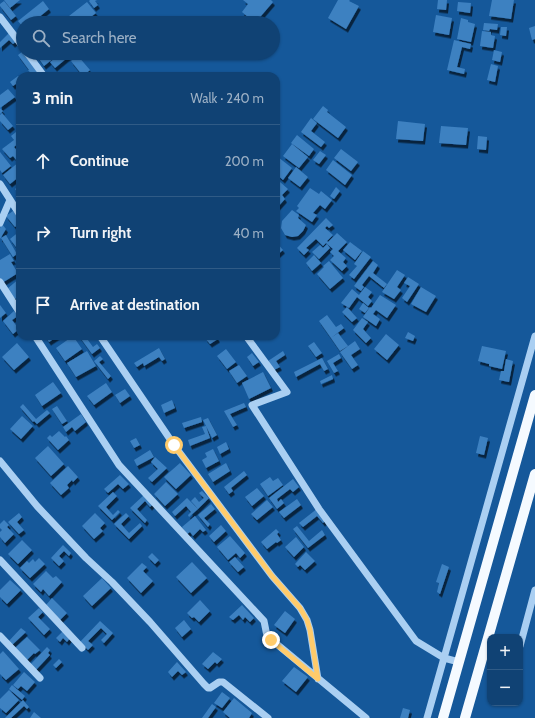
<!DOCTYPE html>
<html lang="en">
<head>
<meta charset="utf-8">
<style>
	:root { --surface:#104274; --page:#194979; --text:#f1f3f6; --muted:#9cb0c5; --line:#305b86 }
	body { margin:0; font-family:Cabin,sans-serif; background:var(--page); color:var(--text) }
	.controls { position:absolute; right:12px; bottom:12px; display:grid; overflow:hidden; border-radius:8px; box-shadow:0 1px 3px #0004 }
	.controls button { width:36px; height:36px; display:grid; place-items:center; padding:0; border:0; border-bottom:1px solid var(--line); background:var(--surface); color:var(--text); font:20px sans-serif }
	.stop { position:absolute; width:12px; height:12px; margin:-9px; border:3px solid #ffcb6b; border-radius:50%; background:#fff }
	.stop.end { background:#ffcb6b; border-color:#fff; box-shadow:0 1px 4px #0008 }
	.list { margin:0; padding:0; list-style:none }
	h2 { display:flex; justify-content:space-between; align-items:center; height:52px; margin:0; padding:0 16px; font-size:17px }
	h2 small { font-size:13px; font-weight:400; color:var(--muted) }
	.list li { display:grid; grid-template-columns:26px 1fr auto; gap:12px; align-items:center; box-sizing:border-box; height:72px; padding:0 16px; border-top:1px solid var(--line) }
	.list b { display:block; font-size:15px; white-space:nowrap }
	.list em { font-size:13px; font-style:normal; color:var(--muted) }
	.icon { flex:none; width:22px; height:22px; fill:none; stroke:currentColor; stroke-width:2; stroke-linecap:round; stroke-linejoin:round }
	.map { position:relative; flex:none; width:535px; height:718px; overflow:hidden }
	.search { position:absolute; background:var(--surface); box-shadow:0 1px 3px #0004; left:16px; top:16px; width:264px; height:44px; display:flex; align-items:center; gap:10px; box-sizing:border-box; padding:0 14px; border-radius:22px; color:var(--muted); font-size:15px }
	.panel { position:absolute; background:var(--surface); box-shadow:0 1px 3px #0004; left:16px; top:72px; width:264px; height:268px; border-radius:12px }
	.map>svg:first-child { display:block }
	.building { fill:#3e81c1; filter:url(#shadow) }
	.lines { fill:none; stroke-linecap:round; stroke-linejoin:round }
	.minor { stroke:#aacff2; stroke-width:7 }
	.major { stroke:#f5faff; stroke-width:10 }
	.route { stroke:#ffcb6b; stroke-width:5 }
</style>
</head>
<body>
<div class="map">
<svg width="535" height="718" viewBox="0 0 535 718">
	<defs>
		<filter id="shadow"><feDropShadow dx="2" dy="3.5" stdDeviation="0" flood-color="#0009"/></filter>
	</defs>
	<rect width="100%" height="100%" fill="#15589a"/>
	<path class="building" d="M4 0H20L10 8Z
		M90 0H97L95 1 98 5 94 8 89 1Z
		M243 0H271L273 2 255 23 242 12 248 4Z
		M338 0H350L349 1 359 6 346 29 328 18Z
		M438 0H447L446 10 437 9Z
		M492 0H514L511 19 489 16Z
		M4 1 16 16 11 20 0 6V4Z
		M43 1 49 9 32 23H23V27L18 21Z
		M87 2 96 13 83 23H60Z
		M458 2 471 3 470 13 457 11Z
		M436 15 452 18 449 35 433 32Z
		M461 18 468 20V22L475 24 471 42 457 39Z
		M484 23 498 24 497 30 490 29 489 31 483 30Z
		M535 26V39L532 40 529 28Z
		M501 27H507L506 36 500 35Z
		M482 31 491 32V35L495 36 493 48 480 46Z
		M9 33 17 41 13 44 9 40 0 48V42Z
		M454 40 471 44 470 49 462 47 457 67 465 69 464 74 447 70Z
		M494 50 502 52 500 62 492 60Z
		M22 52 33 66 40 76H33L28 70H29L18 55Z
		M41 53H60L44 66 37 56Z
		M62 53H73L55 68 50 62Z
		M78 56 90 70 83 76 71 61Z
		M491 64 498 66 495 82 487 80Z
		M18 76 20 78V81L13 86 10 82Z
		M8 89 15 97 0 108 3 111 0 114V95Z
		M323 106 328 110 327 112 346 127 338 138 313 119Z
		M2 113 13 126 8 130 0 121V115Z
		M311 118 317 123 311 131 325 142 321 147 301 132Z
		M398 121 425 124 423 141 396 139Z
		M441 126 468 128 466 145 439 143Z
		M16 132 20 137V142L14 147 20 154V159L17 161 13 156 10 158 2 149 14 140 11 136Z
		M297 135 314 149 309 156 291 143Z
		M478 136 487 137 486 150 477 149Z
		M292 144 308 157 299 168 283 156Z
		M341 149 358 162 351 171 334 158Z
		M320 151 326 155 319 164 313 160Z
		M0 152 11 166 2 173 0 170Z
		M278 157 292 168 283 180 276 174V159Z
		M333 160 352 175 345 185 326 170Z
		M19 162 20 163V176L10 184 3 175Z
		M296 167 308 177 300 187 288 178Z
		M280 182 288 189 282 195 285 199 276 209V187Z
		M20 185V196L15 189Z
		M336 187 340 191 334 199 330 196Z
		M310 188 319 194 321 191 332 200 325 209 320 205 313 213 317 215 312 222 296 211 299 208 297 206Z
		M292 210 299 215 298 218 306 225 303 231 298 236 292 237 285 235 281 228 282 221Z
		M13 211 20 220V223L15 227 6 216Z
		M326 218 333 225 329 228 327 226 325 228 333 235 327 241 328 242 337 233 347 242 338 251 346 258 343 262 347 266 342 271 330 260 334 256 330 252 333 249 326 243 323 246 316 239 306 248 309 250 304 255 297 248Z
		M2 224 6 229 0 239V228Z
		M20 231V243L16 247 10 239Z
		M6 235 17 254 13 257 1 238Z
		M276 242 283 250 276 256Z
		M350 242 362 251 355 260 343 250Z
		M327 244 330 248 319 259 312 252 320 245 323 248Z
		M363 251 371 257 354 279 349 275 357 266 354 264Z
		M10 254 14 261 11 262 18 273 2 283 0 279V260Z
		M314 255 321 263 312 271 306 263Z
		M329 261 343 278 330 289 317 274 324 267 323 266Z
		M373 261 378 265 373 273 387 284 384 288 369 276 362 285 364 287 361 291 354 286Z
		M397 270 405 275 397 287 401 290 394 299 382 292Z
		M408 277 419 284 407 302 402 298 410 286 404 283Z
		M20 278V295L15 299 7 289Z
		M365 287 372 292 368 297 372 301 368 306 357 297 349 308 341 303 352 289 359 295Z
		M421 287 436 296 426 312 411 304Z
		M380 295 396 305 387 318 376 310 373 314 380 319 376 326 363 317 370 307 371 308Z
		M363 303 369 308 365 313 359 309Z
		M0 305 6 313 0 318Z
		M347 307 357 318 352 322 342 312Z
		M14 311 18 316 12 320 19 329 13 334 3 321Z
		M327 315 336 327 341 324 344 328 331 338 319 321Z
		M362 318 368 322 363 329 371 338 366 343 353 330Z
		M408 332 415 336 413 341 405 338Z
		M338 333 348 346 340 351 331 338Z
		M386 334 399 345 387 360 374 349Z
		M45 336H58L49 342Z
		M73 336 82 349 65 361 56 348Z
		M79 336H85L93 347 97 344 100 348 92 354Z
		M207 336H216L218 339 210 344 205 338Z
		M355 341 360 349 351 355 358 365 352 369 340 352Z
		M314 342 322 353 316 357 308 346Z
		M17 343 29 357 14 370 2 357Z
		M482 346 506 351 502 369 489 366V364L478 361Z
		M159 348 165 359 162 361 159 357 144 366 143 363 137 367 134 363Z
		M226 349 236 362 227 369 217 356Z
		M87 351 96 366 76 377 67 363Z
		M283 351 285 355 276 361 280 367 274 370 268 361Z
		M252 353 259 362 253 366 247 357Z
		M339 354 341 358 333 363 338 371 334 373 327 361Z
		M100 356 103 359 99 362 111 376 108 379 94 361Z
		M322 358 328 369 324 371 320 364 296 377 294 372Z
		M506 359 513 361 509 382 499 380 501 371H504Z
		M239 365 247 376 237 383 229 371Z
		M263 372 271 388 249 399 242 383Z
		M332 375 333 379 321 384 320 381Z
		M53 382 61 393 42 406 35 395Z
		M106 383 112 392 94 405 87 396Z
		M125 389 130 396 120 403 115 395Z
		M172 400 175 408 164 413 161 405Z
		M244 403 246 407 230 414 237 425 233 427 224 411Z
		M23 404 36 419 47 410 50 413 37 424 34 421 33 422 20 407Z
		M57 406 67 421 62 424 52 409Z
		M81 414 86 422 75 431 72 427 66 432 63 427Z
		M22 416 33 426 21 439 10 429Z
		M201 417 202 422 184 428 182 423Z
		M208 418 217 435 212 438 203 420Z
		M206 426 210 438 190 446 188 440 205 434 202 427Z
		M59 431 65 437 66 436 69 440 58 450 47 438 50 435 52 437Z
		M480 436 488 438 484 455 476 453Z
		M136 438 140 445 134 448 130 441Z
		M226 442 229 449 220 454 217 447Z
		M48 446 64 464 51 476 35 458Z
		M213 449 219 461 206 468 202 460 207 457 205 453Z
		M150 450 154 457 137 466 134 460Z
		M155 457 167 468 152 482 148 478 158 469 151 462Z
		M180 463 191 475 176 489 164 477Z
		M226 463 230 471 213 482 208 474Z
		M68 466 78 477 73 482 72 480 67 485 69 488 61 495 50 483Z
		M244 471 247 475 231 488 233 491 229 494 224 487Z
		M120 475 129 484 123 489 118 484 108 493 104 489Z
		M270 477 273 481 278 478 283 485 268 496 260 484Z
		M293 479 299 487 293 492 290 489 277 499 278 502 281 499 284 503 277 509 269 498Z
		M166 482 178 494 165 506 154 494Z
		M257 488 264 496 252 506 245 497Z
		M202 491 209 498 198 509 191 501 195 497 199 502 204 498 199 493Z
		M113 492 117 496 106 507 113 515 118 510 120 512 112 520 98 506Z
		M144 495 153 504 150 507 145 501 137 509 147 520 145 523 130 508Z
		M187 498 198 509 189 517 188 515 191 512 186 506 175 516 172 512Z
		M297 499 301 505 284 518 279 512Z
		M267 500 273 507 257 520 251 514Z
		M211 504 215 509 204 518 210 524 208 527 198 515Z
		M318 508 326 520 323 523 317 516 303 527 299 523Z
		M19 513 22 517 17 522 24 530 19 534 8 522Z
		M95 513 105 523 100 528 103 531 94 539 82 526Z
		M126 513 129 516 121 524 129 533 140 523 142 526 129 539 114 524Z
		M195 516 206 530 203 532 200 529 193 536 190 532 187 534 182 527Z
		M4 520 9 525 7 527 14 534 5 543 0 537V532L2 530 0 528V524Z
		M221 525 226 531 214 542 209 536Z
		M297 526 309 541 322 530 325 535 308 548 293 529Z
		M276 529 279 532 277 534 281 540 277 543 276 542 267 549 261 542Z
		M230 536 245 553 240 558 236 553 228 560 217 547Z
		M296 537 304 547 294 557 285 547Z
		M22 540 32 550 18 564 8 554Z
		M63 545 71 553 69 556 64 551 59 556 64 561 59 566 51 558Z
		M306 552 315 561 305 570 300 565 298 567 295 564Z
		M152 553 159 560 155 564 148 557Z
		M235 557 244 567 238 572 229 562Z
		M39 558 45 564 30 578 20 568 27 561 29 563 33 559 35 562Z
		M192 562 207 578 191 593 176 577Z
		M142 563 147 567 143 571 153 581 141 593 127 578Z
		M442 564 449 567 440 594 437 592 439 583 436 582Z
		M46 571 53 578 56 576 62 582 49 596 43 589 41 592 33 584Z
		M102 578 111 588 92 606 83 596Z
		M10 580 21 590 7 604 0 597V590Z
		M52 598 67 613 60 620 46 605Z
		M200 600 210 611 199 622 194 617 192 618 187 613Z
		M242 605 254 618 250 622 245 617 243 620 239 615 233 620 229 617Z
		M39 608 43 612 38 617 50 629 44 635 28 618Z
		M285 611 295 619 285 633 274 625Z
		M184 620 191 629 182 637 175 628Z
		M100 621 113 633 104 643 101 640 107 634 101 628 88 641 93 645 88 650 80 642Z
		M21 628 26 632 12 645 8 642Z
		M63 631 70 638 67 642 63 638 60 642 56 638Z
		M27 637 40 650 35 654 34 653 26 661 14 649Z
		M47 647 50 650 48 653 50 655 36 670 30 665Z
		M3 651 19 669 6 680 0 674V654Z
		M213 652 222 659 217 664 215 662 208 669 202 664Z
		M59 659 62 662 56 668 53 665Z
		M177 662 186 672 182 675 178 671 172 677 168 672Z
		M294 667 308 677 296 692 282 681Z
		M24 672 35 682 27 691 21 686 18 689 13 685Z
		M12 685 25 696 22 700 9 689Z
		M9 690 19 700 6 713 0 708V699Z
		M222 692 230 698 222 708 214 703Z
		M234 698 252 713 249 718H230L223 712Z
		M23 700 29 707 27 709 24 706 11 718H5Z
		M212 704 216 707 208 718H202Z
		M403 708 410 710 408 718H400Z
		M34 712 41 718H30Z"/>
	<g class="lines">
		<path class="minor" d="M0 17 23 47
			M27 53 44 76
			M0 184 20 215
			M0 223 10 200
			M0 282 20 313
			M35 336 119 465 264 621 267 636 366 718
			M100 336 174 445 272 576 300 608 307 620 310 630 318 679
			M246 336 287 392 252 405 319 509 416 641 444 658 459 662
			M0 461 37 506 86 558 112 582 150 622 204 684 208 688H210L219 682H223L268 718
			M0 560 82 648
			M0 636 40 678
			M520 646 535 590
			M427 718 535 336"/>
		<path class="major" d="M443 718 535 395
			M465 718 535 474"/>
	</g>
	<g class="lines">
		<path class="route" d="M174 445 272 576 300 608 307 620 310 630 318 679 271 640"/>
	</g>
</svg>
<div class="controls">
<button>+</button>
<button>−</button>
</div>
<div class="stop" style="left:174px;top:445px"></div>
<div class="stop end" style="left:271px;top:640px"></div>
<div class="search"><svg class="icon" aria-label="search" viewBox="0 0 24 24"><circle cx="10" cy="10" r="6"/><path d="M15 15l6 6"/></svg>Search here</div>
<section class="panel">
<h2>3 min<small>Walk · 240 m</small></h2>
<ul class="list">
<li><svg class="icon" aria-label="ahead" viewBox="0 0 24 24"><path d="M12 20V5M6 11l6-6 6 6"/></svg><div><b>Continue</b></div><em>200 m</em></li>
<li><svg class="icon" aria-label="right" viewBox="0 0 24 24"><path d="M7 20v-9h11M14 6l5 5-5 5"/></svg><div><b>Turn right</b></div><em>40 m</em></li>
<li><svg class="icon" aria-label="arrive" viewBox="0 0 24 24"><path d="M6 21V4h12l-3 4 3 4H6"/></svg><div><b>Arrive at destination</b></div></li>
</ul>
</section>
</div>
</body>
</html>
